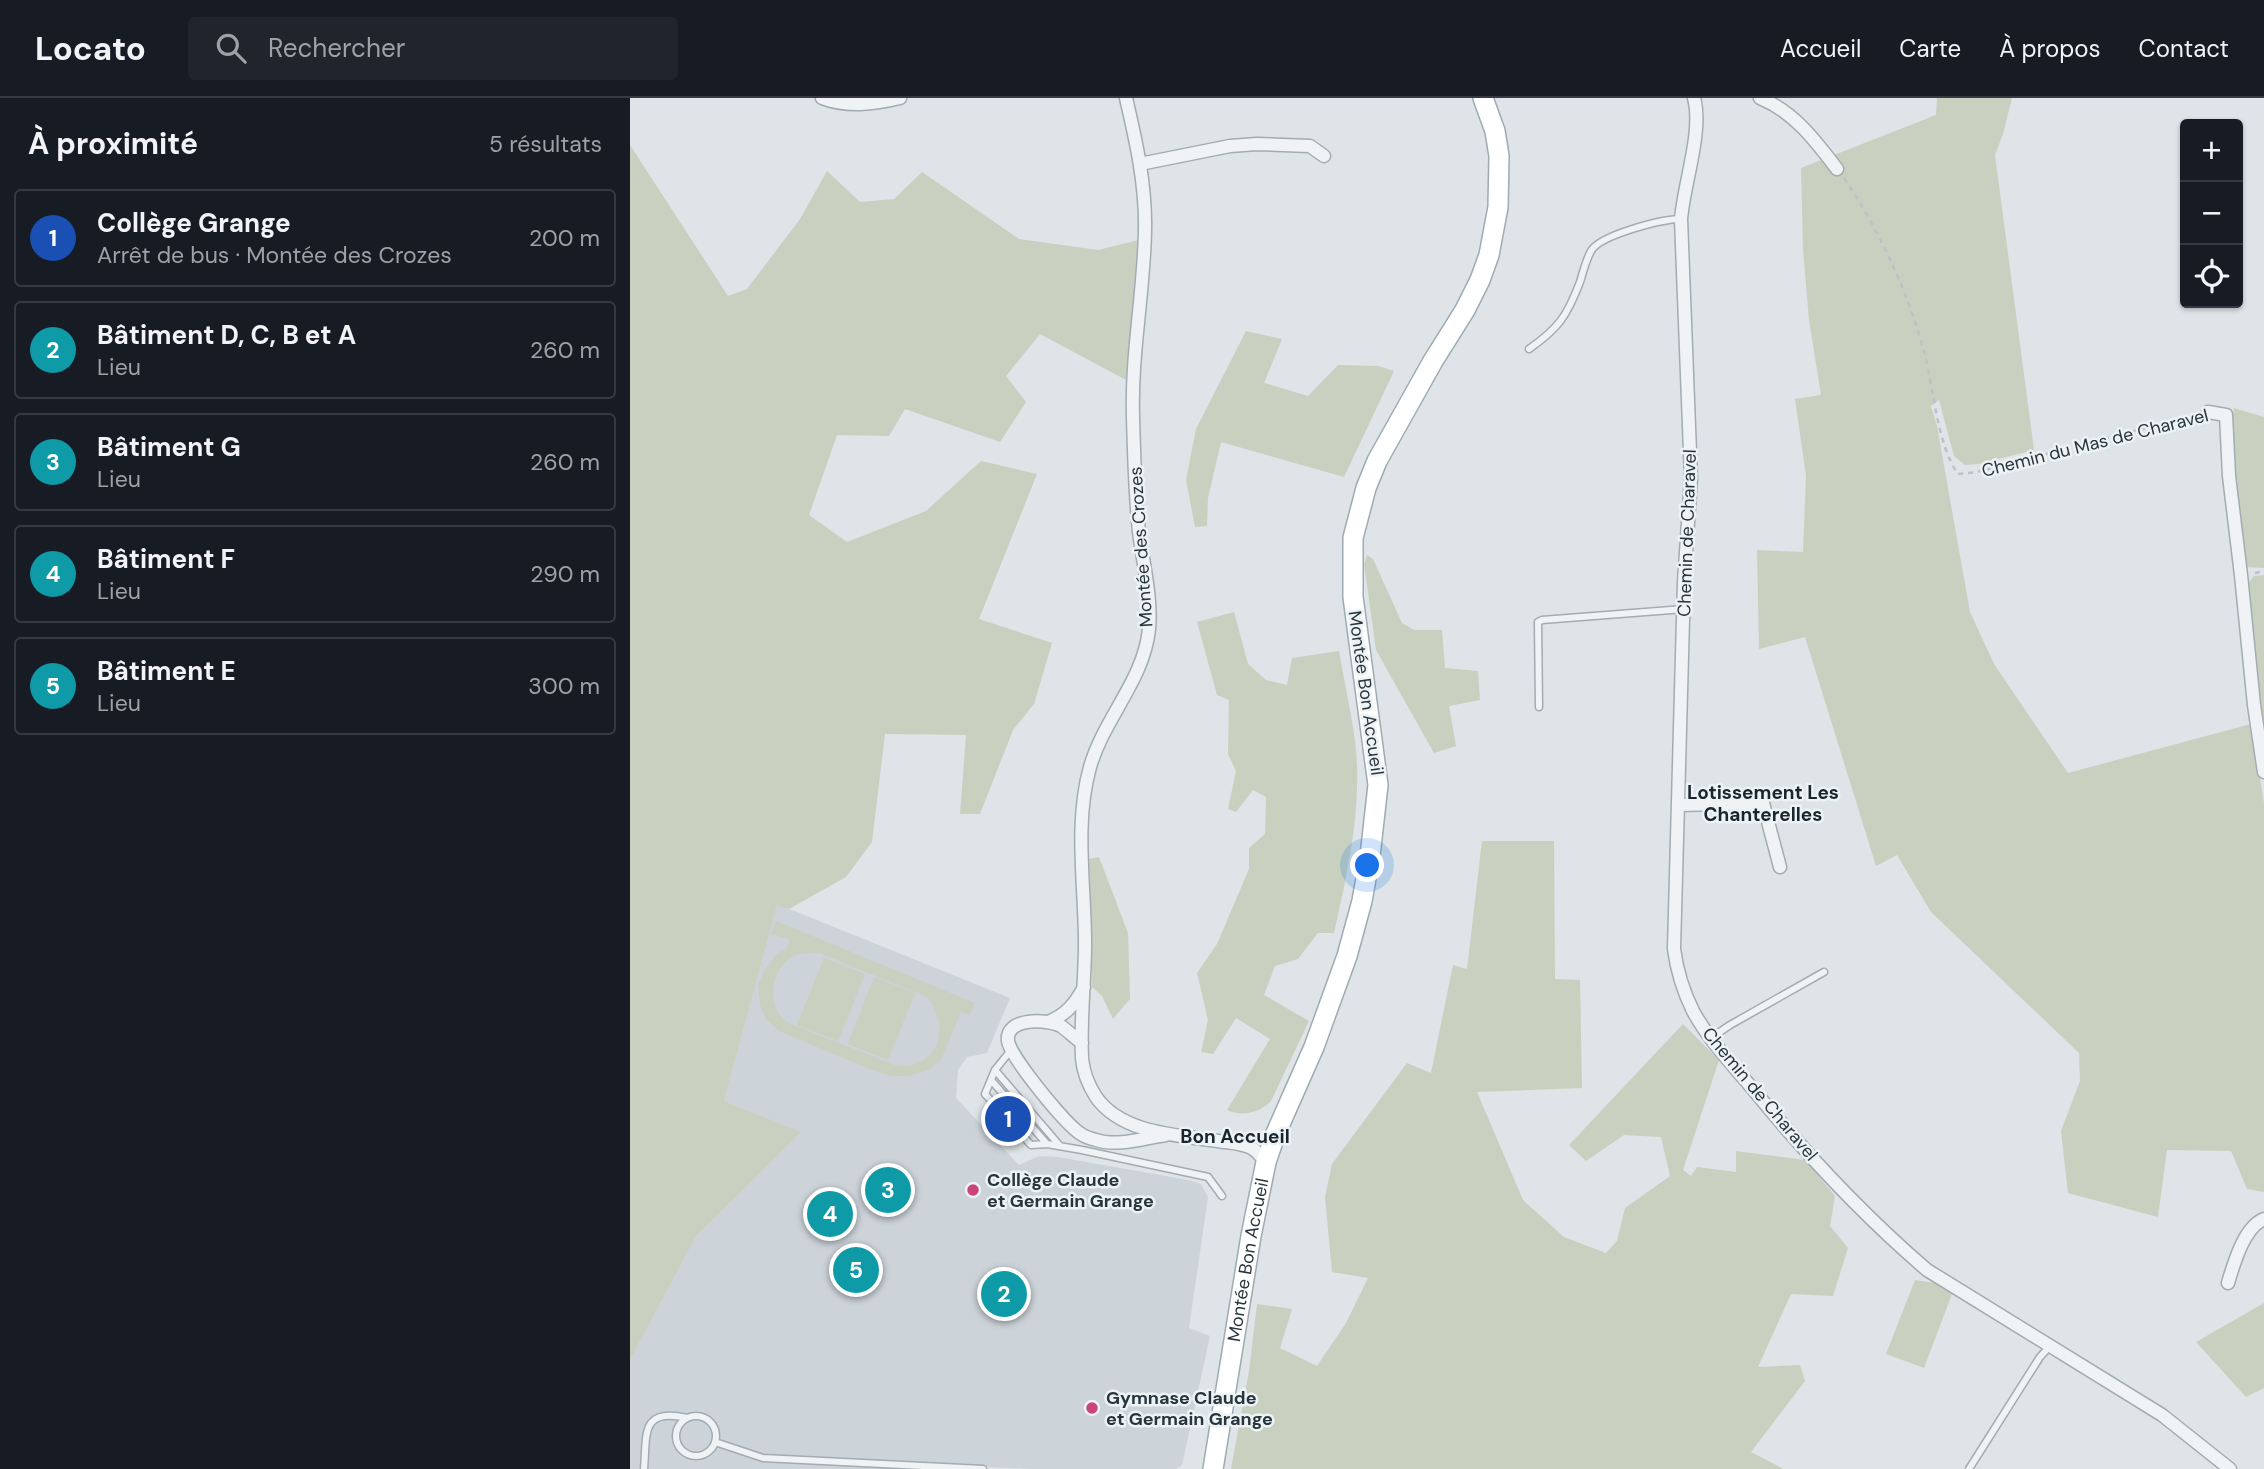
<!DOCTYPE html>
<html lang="fr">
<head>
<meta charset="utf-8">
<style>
  body { margin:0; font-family:"DM Sans",sans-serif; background:#20242c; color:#f1f3f6 }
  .controls { position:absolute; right:21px; top:21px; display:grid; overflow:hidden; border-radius:7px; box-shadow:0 2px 5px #0004 }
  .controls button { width:63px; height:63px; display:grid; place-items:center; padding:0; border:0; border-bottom:2px solid #363941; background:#171b24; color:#f1f3f6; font:35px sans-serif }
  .you { position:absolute; left:738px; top:768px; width:24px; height:24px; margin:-18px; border:5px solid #fff; border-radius:50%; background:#1a73e8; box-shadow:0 0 0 10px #1a73e833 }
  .badge { display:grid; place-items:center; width:46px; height:46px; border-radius:50%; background:#0f766e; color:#fff; font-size:23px; font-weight:700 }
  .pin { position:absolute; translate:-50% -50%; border:4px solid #fff; box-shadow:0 2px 7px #0006 }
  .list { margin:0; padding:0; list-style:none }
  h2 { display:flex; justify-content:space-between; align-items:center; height:91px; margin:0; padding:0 28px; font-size:30px }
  h2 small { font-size:23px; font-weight:400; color:#9ea1a6 }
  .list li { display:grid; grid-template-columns:46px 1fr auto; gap:21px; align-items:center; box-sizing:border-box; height:98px; margin:0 14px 14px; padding:0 14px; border:2px solid #363941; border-radius:7px }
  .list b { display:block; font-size:26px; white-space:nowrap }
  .list p { margin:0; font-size:23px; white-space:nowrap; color:#9ea1a6 }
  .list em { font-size:23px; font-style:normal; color:#9ea1a6 }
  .icon { flex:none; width:38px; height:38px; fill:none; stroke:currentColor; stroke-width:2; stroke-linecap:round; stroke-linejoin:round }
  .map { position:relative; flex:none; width:1634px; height:1371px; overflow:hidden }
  header { display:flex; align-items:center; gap:42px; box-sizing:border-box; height:98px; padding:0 35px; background:#171b24; border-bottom:2px solid #363941 }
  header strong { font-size:33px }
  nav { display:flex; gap:38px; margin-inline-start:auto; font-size:24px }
  .search { width:490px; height:63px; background:#20242c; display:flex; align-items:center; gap:18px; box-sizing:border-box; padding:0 24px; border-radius:7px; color:#9ea1a6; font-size:26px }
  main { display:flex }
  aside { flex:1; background:#171b24 }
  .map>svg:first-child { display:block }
  .built { fill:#ccd3d9 }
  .green { fill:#c8d1bf; fill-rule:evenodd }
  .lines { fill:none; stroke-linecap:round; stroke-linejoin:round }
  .service-casing { stroke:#a3acb1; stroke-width:9 }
  .minor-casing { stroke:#a3acb1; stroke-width:15 }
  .primary-casing { stroke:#9dabb2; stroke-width:22 }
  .path { stroke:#bcc2c5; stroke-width:2.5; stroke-dasharray:5 5; stroke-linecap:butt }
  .service { stroke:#f0f3f5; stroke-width:6 }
  .minor { stroke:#f0f3f5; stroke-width:12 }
  .primary { stroke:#fff; stroke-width:19 }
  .poi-dot { fill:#ca457b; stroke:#edf2f5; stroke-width:2.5 }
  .labels { text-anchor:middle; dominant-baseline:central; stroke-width:5; stroke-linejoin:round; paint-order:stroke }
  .street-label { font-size:18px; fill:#27353d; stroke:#edf2f5 }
  .poi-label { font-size:18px; font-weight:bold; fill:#27353d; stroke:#edf2f5; text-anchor:start }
  .neighbourhood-label { font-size:19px; font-weight:bold; fill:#1a262e; stroke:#edf2f5 }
</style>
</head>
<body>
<header>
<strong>Locato</strong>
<div class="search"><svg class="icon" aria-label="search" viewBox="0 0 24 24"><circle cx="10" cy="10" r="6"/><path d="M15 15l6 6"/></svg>Rechercher</div>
<nav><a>Accueil</a><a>Carte</a><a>À propos</a><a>Contact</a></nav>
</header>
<main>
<aside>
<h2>À proximité<small>5 résultats</small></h2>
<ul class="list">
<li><span class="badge" style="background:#1a4fb4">1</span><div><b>Collège Grange</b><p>Arrêt de bus · Montée des Crozes</p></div><em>200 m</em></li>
<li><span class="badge" style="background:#0f9aa8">2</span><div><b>Bâtiment D, C, B et A</b><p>Lieu</p></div><em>260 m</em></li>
<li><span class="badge" style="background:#0f9aa8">3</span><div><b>Bâtiment G</b><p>Lieu</p></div><em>260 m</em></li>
<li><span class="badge" style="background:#0f9aa8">4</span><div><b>Bâtiment F</b><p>Lieu</p></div><em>290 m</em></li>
<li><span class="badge" style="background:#0f9aa8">5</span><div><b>Bâtiment E</b><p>Lieu</p></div><em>300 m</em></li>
</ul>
</aside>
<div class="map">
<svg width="1634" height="1371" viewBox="0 0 1634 1371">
  <rect width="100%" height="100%" fill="#dee4e7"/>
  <!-- built -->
  <path class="built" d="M 147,806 L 380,900 L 357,955 L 337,959 L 328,972 L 326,1000 L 389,1067 L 409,1058 L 428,1059 L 558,1082 L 571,1086 L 578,1099 L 559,1230 L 580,1238 L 552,1367 L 546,1371 L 402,1371 L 332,1368 L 331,1371 L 0,1371 L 0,1262 L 67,1137 L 170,1034 L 94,1003 Z"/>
  <!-- green -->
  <path class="green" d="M 1307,0 L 1382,0 L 1373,36 L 1365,57 L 1404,352 L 1348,366 L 1335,367 L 1324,358 L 1309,302 L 1301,308 L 1307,328 L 1340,514 L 1364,566 L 1438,675 L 1621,626 L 1634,705 L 1634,1094 L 1617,1091 L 1601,1053 L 1537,1052 L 1528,1119 L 1438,1095 L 1431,1033 L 1450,983 L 1449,955 L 1301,814 L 1267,757 L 1246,768 L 1175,539 L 1129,551 L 1127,452 L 1173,454 L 1176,378 L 1165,301 L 1191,297 L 1179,222 L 1173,152 L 1171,70 L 1306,17 Z
    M 0,47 L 98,198 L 117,191 L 170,121 L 197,73 L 230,104 L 264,101 L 292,74 L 389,141 L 468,152 L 509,142 L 496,282 L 410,236 L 376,278 L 396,304 L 370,344 L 275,311 L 259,338 L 207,337 L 179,417 L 217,444 L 296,413 L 351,363 L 407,376 L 349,521 L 422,545 L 404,606 L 383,632 L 350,716 L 330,716 L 336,637 L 255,636 L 242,744 L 216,779 L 159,811 L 147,807 L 94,1003 L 171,1034 L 67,1137 L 0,1262 Z
    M 616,233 L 652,241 L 634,285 L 678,298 L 708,267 L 748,268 L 764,273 L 714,379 L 591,344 L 578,400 L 577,428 L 565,429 L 556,382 L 566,331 Z
    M 1604,310 L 1634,319 L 1634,470 L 1617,469 L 1613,462 C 1608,418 1595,352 1604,310 Z
    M 737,457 L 743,461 L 772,525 L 784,532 L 812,532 L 815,570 L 848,573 L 850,602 L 819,608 L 826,648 L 804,655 L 746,552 L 734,466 Z
    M 1634,477 L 1634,652 L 1616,488 L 1624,478 Z
    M 604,514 L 618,566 L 636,582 L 657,587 L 662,560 L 709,553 C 714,583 721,613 725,643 C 733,707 718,773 704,835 L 688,835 L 668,861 L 645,868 L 634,897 L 679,923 L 641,1003 C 630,1015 612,1019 597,1012 L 640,941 L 606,920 L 583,956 L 571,954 L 578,922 L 567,875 L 587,846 L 619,771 L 619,750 L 635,736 L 636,699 L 623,692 L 606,714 L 598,711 L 606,673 L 598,656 L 599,602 L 587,597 L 567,524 Z
    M 852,743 L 924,743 L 925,881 L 950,882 L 952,990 L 847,994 L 893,1102 L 934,1139 L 976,1155 L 987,1143 L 995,1110 L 1040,1078 L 1031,1039 L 994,1037 L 956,1063 L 939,1047 L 1053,926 L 1089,962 L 1053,1072 L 1061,1078 L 1067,1069 L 1106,1074 L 1106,1053 L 1175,1062 L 1205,1098 L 1200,1128 L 1218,1150 L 1203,1198 L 1161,1196 L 1128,1269 L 1170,1267 L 1175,1283 L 1121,1354 L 1154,1371 L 601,1371 L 619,1273 L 627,1206 L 662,1211 L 650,1250 L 687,1268 L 716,1225 L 738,1180 L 702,1174 L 695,1099 L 702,1066 L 777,965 L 801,975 L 823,867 L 837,871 Z
    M 469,759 L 498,835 L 500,901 L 483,921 L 472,898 L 462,889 L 459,761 Z
    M 146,823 L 345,905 L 340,917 L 331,914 L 311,962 L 300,971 L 279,978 L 261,978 L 244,973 L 149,933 L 136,921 L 130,907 L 128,887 L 135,871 L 147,856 L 157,850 L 160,842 L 141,836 ZM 190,855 L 297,899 C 321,929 310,970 267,968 L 156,924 C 153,920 148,915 146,910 C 137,892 147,864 167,857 C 173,854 183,856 190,855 Z
    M 194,860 L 235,876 L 208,943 L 167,927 Z
    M 244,879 L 285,895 L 258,962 L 218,946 Z
    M 1285,1182 L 1305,1185 L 1322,1196 L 1294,1270 L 1256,1256 Z
    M 1634,1205 L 1634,1290 L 1616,1299 L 1566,1244 Z"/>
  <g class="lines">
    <!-- service casing -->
    <g class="service-casing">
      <path id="service" d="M 899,251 C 929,230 937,218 950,184 C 953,174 956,162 961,153 C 970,137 1032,121 1051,121
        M 909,609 L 908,524 L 912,522 L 1054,511
        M 1081,940 L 1100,927 L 1194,874
        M 381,952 L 365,972 L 355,996 L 401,1047 L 417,1046 L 452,1052 L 578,1079 L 592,1098
        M 365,972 L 430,1048
        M 361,982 L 417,1046
        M46 1338a20 20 0 1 1 40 0a20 20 0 1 1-40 0Z
        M 85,1344 L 133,1360 L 353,1371
        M 14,1371 C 17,1337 10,1309 57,1320
        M 1339,1371 L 1410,1259 L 1421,1247"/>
    </g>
    <!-- minor casing -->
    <g class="minor-casing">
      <path id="minor" d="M 192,0 C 217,10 245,6 270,0
        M 496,0 C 506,43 516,87 515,132 C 514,195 501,256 503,319 C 504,358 505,396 509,434 C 513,466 522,499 519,531 C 514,582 474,620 460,669 C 444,726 455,787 455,845 C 455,883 450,922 452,960 C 453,973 459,988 466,999 C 492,1036 548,1037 588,1043 C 599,1045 614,1045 623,1051 C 628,1054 632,1060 636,1064
        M 1064,0 C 1073,33 1054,85 1051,121 L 1061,380 L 1054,484 L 1044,851 C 1047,873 1053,893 1063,913 C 1078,941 1101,965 1122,990 C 1175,1055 1233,1117 1297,1172 L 1532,1317 L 1600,1371
        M 1130,0 C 1164,14 1185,42 1207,71
        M 510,66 L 600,48 L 627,46 L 680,48 L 694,58
        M 1578,314 L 1596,317 L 1599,378 L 1611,477 L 1624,607 L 1634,674
        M 1049,707 L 1133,705 L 1150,769
        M 418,924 C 436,917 445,906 454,889
        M 452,945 C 445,940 438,933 431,928 C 417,921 375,919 378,943 C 381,960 436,1027 451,1036 C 455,1039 462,1041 466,1042 C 487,1049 515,1040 536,1037
        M 1598,1185 C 1604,1165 1614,1129 1634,1121"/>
    </g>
    <!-- primary casing -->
    <g class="primary-casing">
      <g id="primary">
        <path id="s1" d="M 583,1371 L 621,1138 L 636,1064 L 646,1035 L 684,949 L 717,858 L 732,803 L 740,758 L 748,687 L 723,499 L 723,440 L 736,390 L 747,363 L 803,263 L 835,212 L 850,182 L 859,157 L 868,109 L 869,58 L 865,33 L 853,0"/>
      </g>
    </g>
    <!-- path -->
    <path class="path" d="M 1214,80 C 1250,134 1278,193 1295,257 C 1304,293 1307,346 1328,376 L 1347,374 L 1565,317
      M 1625,475 L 1634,473"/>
    <!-- service -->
    <use href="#service" class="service"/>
    <!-- minor -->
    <use href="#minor" class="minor"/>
    <!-- primary -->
    <use href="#primary" class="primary"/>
  </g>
  <!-- markers -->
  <g class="poi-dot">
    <circle cx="343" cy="1092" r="7"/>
    <circle cx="462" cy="1310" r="7"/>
  </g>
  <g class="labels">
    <!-- street labels -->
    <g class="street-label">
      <text transform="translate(1465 345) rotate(-14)">Chemin du Mas de Charavel</text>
      <text transform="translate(1057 435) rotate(-88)">Chemin de Charavel</text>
      <text transform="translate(511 449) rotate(-94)">Montée des Crozes</text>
      <text transform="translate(736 595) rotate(82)">Montée Bon Accueil</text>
      <text transform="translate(1130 996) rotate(50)">Chemin de Charavel</text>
      <text stroke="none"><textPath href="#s1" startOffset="212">Montée Bon Accueil</textPath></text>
    </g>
    <!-- poi labels -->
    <g class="poi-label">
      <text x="357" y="1082">Collège Claude<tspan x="357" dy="21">et Germain Grange</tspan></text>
      <text x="476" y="1300">Gymnase Claude<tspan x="476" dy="21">et Germain Grange</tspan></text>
    </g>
    <!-- neighbourhood labels -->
    <g class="neighbourhood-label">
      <text x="1133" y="694">Lotissement Les<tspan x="1133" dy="22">Chanterelles</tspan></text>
      <text x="605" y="1038">Bon Accueil</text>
    </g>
  </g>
</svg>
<div class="controls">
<button>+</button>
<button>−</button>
<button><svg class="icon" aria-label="locate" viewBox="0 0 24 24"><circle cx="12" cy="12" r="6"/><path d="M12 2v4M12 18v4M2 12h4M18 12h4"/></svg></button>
</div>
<div class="you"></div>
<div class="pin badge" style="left:378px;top:1021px;background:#1a4fb4">1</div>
<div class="pin badge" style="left:374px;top:1196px;background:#0f9aa8">2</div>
<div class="pin badge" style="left:258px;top:1092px;background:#0f9aa8">3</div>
<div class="pin badge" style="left:200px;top:1116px;background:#0f9aa8">4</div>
<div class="pin badge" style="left:226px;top:1172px;background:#0f9aa8">5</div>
</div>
</main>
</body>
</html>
